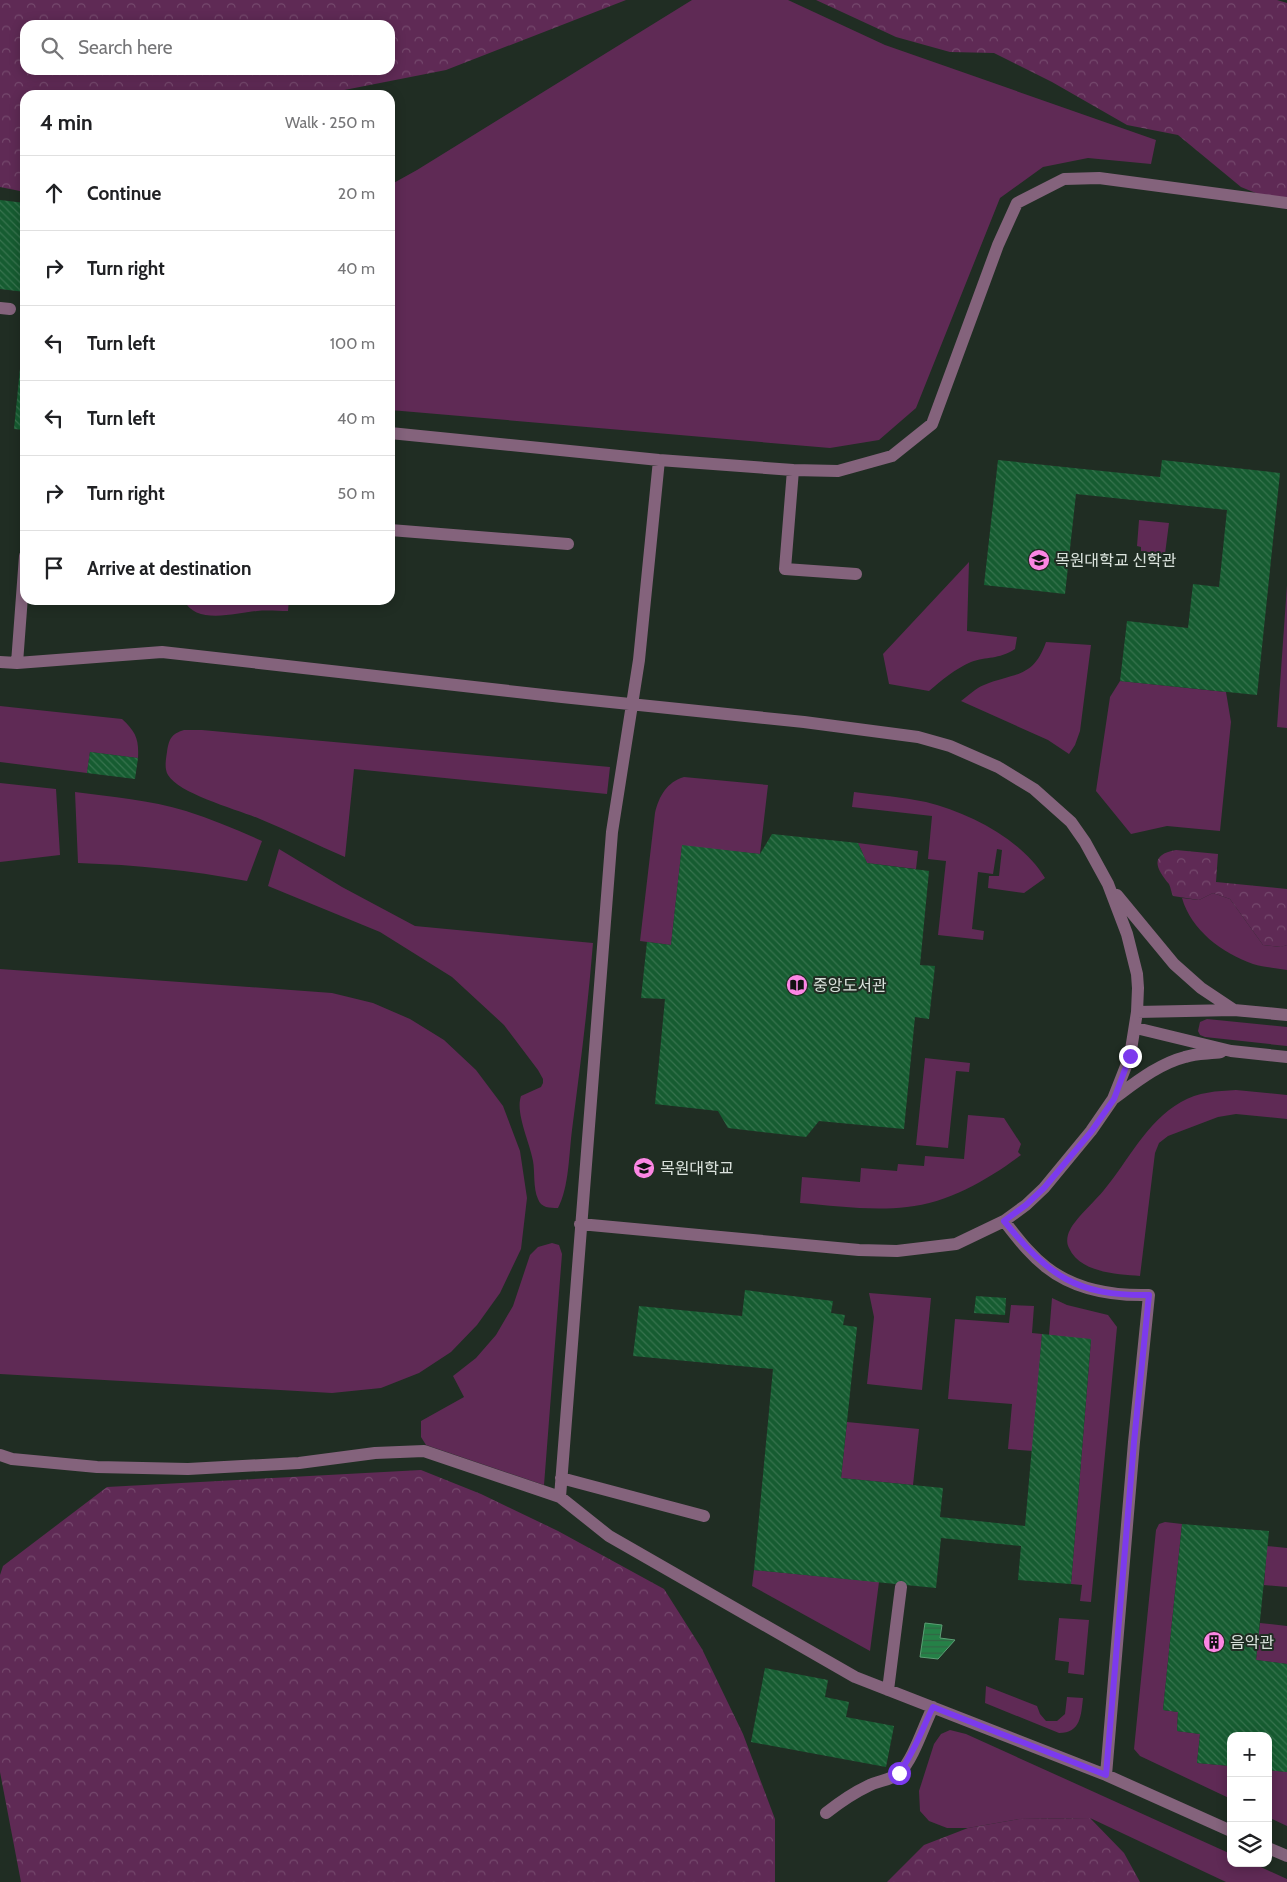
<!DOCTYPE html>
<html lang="en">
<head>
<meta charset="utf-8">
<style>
  body { margin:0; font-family:Cabin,"Noto Sans KR",sans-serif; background:#f2f2f2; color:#202124 }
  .controls { position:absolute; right:15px; bottom:15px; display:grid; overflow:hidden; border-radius:10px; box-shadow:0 2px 12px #0003 }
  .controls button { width:45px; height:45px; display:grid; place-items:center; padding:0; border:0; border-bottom:1px solid #e0e0e0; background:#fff; color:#202124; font:25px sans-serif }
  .stop { position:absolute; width:15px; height:15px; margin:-11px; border:4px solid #7c3aed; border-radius:50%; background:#fff }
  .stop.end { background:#7c3aed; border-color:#fff; box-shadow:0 1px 5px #0008 }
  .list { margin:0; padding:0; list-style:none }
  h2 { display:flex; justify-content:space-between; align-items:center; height:65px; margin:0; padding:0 20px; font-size:21px }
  h2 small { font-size:16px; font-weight:400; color:#757577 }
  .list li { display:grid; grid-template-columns:32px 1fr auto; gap:15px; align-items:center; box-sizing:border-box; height:75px; padding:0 20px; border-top:1px solid #e0e0e0 }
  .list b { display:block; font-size:19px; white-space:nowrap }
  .list em { font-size:16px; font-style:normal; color:#757577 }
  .icon { flex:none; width:28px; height:28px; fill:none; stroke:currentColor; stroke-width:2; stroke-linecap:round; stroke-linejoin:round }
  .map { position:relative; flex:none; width:1287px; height:1882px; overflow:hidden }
  .search { position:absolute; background:#fff; box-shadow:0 2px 12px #0003; left:20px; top:20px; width:375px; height:55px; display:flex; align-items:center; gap:12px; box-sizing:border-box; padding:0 18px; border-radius:15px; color:#757577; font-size:19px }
  .panel { position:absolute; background:#fff; box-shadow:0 2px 12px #0003; left:20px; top:90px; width:375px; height:515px; border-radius:15px }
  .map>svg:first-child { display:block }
  .green { fill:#5f2a55 }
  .forest { fill:url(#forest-crowns); fill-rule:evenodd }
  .water { fill:url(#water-rules); stroke:#5b9e74 }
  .building { fill:url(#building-back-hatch) }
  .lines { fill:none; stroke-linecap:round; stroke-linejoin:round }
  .minor { stroke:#84637c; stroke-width:12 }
  .route { stroke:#7c3aed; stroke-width:6 }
  .labels { text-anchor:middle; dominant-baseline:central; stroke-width:4; stroke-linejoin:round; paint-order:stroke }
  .poi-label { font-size:16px; fill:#dae2dc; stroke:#202d23; text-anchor:start }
</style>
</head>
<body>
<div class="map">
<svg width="1287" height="1882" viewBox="0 0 1287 1882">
  <defs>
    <pattern id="forest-crowns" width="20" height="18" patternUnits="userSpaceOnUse" patternTransform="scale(1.25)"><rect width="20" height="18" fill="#5f2a55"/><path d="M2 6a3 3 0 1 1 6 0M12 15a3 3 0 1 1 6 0" fill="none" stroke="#75496d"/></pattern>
    <pattern id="water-rules" width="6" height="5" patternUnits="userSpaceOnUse" patternTransform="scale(1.25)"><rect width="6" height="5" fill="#258147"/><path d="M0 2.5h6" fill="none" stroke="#326645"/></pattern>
    <pattern id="building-back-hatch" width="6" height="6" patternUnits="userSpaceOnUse" patternTransform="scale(1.25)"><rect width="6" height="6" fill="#165c31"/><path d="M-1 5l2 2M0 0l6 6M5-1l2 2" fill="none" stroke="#37734e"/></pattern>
  </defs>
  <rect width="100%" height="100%" fill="#202d23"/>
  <!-- green -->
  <path class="green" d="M 692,0 L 788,0 L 885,45 L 1156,140 L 1151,164 L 1088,158 L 1043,167 L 1000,198 L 916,408 L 879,440 L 830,448 L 390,410 L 390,185 L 417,170 Z
    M 1139,520 L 1169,523 L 1165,554 L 1141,551 L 1141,547 L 1137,546 Z
    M 969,562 L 967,631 L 1017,637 L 1015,649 C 998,660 987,656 971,662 C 955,669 942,680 929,691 L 889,684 L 883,654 Z
    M 1287,585 L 1287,728 L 1277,727 Z
    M 184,600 L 289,600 L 288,611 C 278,611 267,610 257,611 C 235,613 195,625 184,600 Z
    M 1046,642 L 1091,645 L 1080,731 L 1075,745 L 1069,754 L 1048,740 L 961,701 C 968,696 976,688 984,685 C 1015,672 1033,679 1046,642 Z
    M 1120,681 L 1226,692 L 1231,722 L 1220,831 L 1167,826 L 1131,834 L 1096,791 L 1110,697 Z
    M 0,706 L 122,719 C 136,732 139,739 138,758 L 90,752 L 87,773 L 0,762 Z
    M 184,730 L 202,730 L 610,767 L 607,794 L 354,769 L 345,857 C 317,845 289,831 260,819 C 239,810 179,794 168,775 C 164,768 166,759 167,752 C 169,739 171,734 184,730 Z
    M 684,777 L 768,785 L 760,854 L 682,846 L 671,945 L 640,941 L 655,813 C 659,796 667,782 684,777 Z
    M 0,783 L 56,789 L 60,855 L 0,862 Z
    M 75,792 C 112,797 150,800 186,811 C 212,819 237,830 262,841 L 247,881 C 189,870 137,865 78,863 Z
    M 854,792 C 878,795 902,797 926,802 C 970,813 1021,839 1045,878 L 1024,893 L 988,888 L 989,876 L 999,876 L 1002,850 L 997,849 L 993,874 L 978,872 L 972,929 L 984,931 L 983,940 L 938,935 L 946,861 L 928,859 L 932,816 L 852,807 Z
    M 858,843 L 918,851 L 916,869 L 867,863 Z
    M 279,849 L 342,887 L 415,926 L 593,943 C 588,1006 580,1068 572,1130 C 569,1153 569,1188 558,1208 C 550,1208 541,1208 538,1199 C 533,1188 535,1172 533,1161 C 530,1143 515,1113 521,1096 L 541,1087 L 543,1083 L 543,1079 L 538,1070 L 504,1025 L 452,977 L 380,932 L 268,886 Z
    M 1213,893 L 1230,899 L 1263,945 L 1280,947 L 1287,945 L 1287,970 C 1276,968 1263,967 1253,964 C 1222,953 1191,930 1182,898 L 1199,900 Z
    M 0,969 L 332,993 L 373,1003 L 410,1019 L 444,1040 L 476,1070 L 503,1106 L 520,1151 L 527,1198 L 521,1249 L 500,1293 L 477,1325 L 451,1352 L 419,1373 L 381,1388 L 332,1393 L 0,1374 Z
    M 1207,1019 L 1287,1027 L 1287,1046 L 1205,1037 L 1200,1035 L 1198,1031 L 1200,1022 Z
    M 925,1058 L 970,1063 L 969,1072 L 956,1071 L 948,1148 L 916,1145 Z
    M 1236,1090 L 1287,1095 L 1287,1119 L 1236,1114 L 1218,1117 L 1168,1136 L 1159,1143 L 1155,1153 L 1140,1276 C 1117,1274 1080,1273 1069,1248 C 1066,1243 1067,1235 1070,1230 C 1074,1220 1096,1200 1104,1190 C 1129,1160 1146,1122 1181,1102 C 1198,1092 1217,1091 1236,1090 Z
    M 968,1115 L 1004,1118 L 1021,1144 L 1018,1152 L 1021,1155 C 989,1179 948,1203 907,1207 C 872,1211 836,1206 800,1203 L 802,1177 L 860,1182 L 861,1168 L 897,1171 L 898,1164 L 924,1166 L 925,1156 L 964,1159 Z
    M 552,1243 L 559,1245 L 562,1254 L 544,1485 L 426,1445 L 421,1437 L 421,1421 L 464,1397 L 453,1376 L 476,1358 L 496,1335 L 513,1306 L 530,1255 L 538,1247 Z
    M 869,1293 L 931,1298 L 922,1390 L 867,1384 L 874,1317 Z
    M 1052,1298 L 1067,1305 L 1108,1315 L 1117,1327 L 1091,1602 L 1080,1601 L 1082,1585 L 1071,1584 L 1091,1340 L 1049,1335 Z
    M 1011,1305 L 1034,1306 L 1032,1333 L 1042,1334 L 1033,1451 L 1008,1449 L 1012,1404 L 948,1399 L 955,1319 L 1009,1323 Z
    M 847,1422 L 919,1429 L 913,1485 L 841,1478 Z
    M 1165,1522 L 1182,1524 L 1163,1710 L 1178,1712 L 1177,1731 L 1200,1734 L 1197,1763 L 1231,1766 L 1231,1799 L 1140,1756 L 1134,1749 L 1156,1530 L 1159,1524 Z
    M 1267,1546 L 1287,1548 L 1287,1587 L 1264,1585 Z
    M 754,1570 L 879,1582 L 870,1651 L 752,1586 Z
    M 1059,1618 L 1089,1620 L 1084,1675 L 1068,1673 L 1069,1662 L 1055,1660 Z
    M 1260,1623 L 1287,1626 L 1287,1664 L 1256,1660 Z
    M 986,1686 L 1037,1706 L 1040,1714 L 1046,1721 L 1057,1721 L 1065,1714 L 1067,1697 L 1083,1698 C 1081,1715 1081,1733 1059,1733 L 985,1703 Z
    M 950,1730 L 966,1734 L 1231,1854 L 1231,1863 L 1252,1863 L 1287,1879 L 1287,1882 L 1226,1882 L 1090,1818 L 1019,1819 L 968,1828 L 947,1828 L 929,1821 L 920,1811 L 919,1791 L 934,1744 L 941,1734 Z
    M 1268,1770 L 1287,1772 L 1287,1826 L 1268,1817 Z"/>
  <!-- forest -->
  <path class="forest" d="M 0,0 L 626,0 L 446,70 L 319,95 L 25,95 L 25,192 L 0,187 ZM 25,25 L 390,25 L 390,70 L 25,70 Z
    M 816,0 L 1277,0 L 1287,3 L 1287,203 L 1268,198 L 1241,187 L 1178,135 L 1127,125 L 1052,82 L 994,53 L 950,52 L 896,37 Z
    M 1176,850 L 1218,854 L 1216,882 L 1287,889 L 1287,945 L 1281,947 L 1263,945 L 1230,899 L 1213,893 L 1199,900 L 1173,896 C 1171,892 1171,888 1169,884 C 1156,868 1149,855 1176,850 Z
    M 421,1470 L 481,1494 L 558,1531 L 664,1589 L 702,1649 L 743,1734 L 775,1819 L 775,1882 L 21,1882 L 0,1772 L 0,1575 L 3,1566 L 107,1487 Z
    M 1090,1818 L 1124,1853 L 1140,1882 L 887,1882 L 924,1845 L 968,1828 L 1019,1819 Z"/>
  <!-- water -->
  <path class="water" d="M 925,1623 L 942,1625 L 940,1638 L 955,1640 L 938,1659 L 920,1657 Z"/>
  <!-- building -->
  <path class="building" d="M 0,200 L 25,203 L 25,292 L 0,289 Z
    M 24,328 L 25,328 L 25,430 L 14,429 Z
    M 998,460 L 1160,477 L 1162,460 L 1280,473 L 1257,695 L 1120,681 L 1127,621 L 1188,628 L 1193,584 L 1219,587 L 1227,510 L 1076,494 L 1065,594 L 984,585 Z
    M 90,752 L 138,758 L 135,779 L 87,773 Z
    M 772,834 L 858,843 L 867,863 L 929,871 L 920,965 L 935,966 L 929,1019 L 915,1017 L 904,1129 L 819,1121 L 806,1137 L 728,1128 L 718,1111 L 655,1104 L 665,999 L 641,998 L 647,942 L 671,945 L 682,845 L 760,854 Z
    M 745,1290 L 833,1301 L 831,1313 L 845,1315 L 843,1325 L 857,1327 L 841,1478 L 943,1488 L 940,1517 L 1025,1526 L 1042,1334 L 1091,1339 L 1071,1584 L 1018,1580 L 1021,1546 L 941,1538 L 936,1588 L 754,1570 L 773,1369 L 633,1356 L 639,1306 L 742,1316 Z
    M 976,1296 L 1006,1298 L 1005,1315 L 974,1313 Z
    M 1182,1524 L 1269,1531 L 1256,1660 L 1287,1664 L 1287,1772 L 1268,1770 L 1268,1736 L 1231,1736 L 1231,1766 L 1197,1763 L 1200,1734 L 1177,1731 L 1178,1712 L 1163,1710 Z
    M 765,1668 L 828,1680 L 825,1697 L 849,1702 L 846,1717 L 894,1726 L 886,1767 L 751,1742 Z"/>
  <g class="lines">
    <!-- minor -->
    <path class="minor" d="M 0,308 L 10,309
      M 390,433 L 659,460 L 793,470 L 838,471 L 892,456 L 932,424 L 998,245 L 1017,203 L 1064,179 L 1099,178 L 1287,203
      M 793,470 L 785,569 L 856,574
      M 390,530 L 568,544
      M 0,662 L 17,663 L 162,652 L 562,697 L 804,722 L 918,737 L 950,746 L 998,767 L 1034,789 L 1071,822 L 1085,842 L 1108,884 L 1127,934 L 1137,974 L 1138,988 L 1137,1012 L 1130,1056 L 1113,1099 L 1091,1131 L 1044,1188 L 1026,1205 L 1004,1221 L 956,1244 L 897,1251 L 859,1250 L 580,1224
      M 17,663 L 25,556
      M 1117,895 L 1174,964 L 1201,988 L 1234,1010
      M 1137,1012 L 1234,1010 L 1287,1015
      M 1136,1028 L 1231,1051 L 1287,1057
      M 1113,1099 C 1135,1083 1158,1064 1185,1057 C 1196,1053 1209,1054 1221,1052
      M 1004,1221 C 1017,1237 1029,1254 1046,1267 C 1075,1290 1113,1296 1149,1295 L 1134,1442 L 1106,1775
      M 0,1455 L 12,1459 L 97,1467 L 188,1469 L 299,1463 L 375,1453 L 424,1451 L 560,1497 L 609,1536 L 855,1677 L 1106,1775 L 1231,1831
      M 561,1478 L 704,1516
      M 560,1497 L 612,832 L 639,660 L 659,460
      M 888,1690 L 901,1587
      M 826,1813 C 840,1802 853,1793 868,1786 C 879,1780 891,1781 900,1772 C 913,1760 924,1725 933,1707
      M 1268,1848 L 1287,1856"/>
  </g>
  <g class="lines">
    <!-- route -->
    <path class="route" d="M 899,1773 C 914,1753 922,1729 933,1707 L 1106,1775 L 1134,1442 L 1149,1295 C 1076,1296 1049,1276 1004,1221 L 1026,1205 L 1044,1188 L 1091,1132 L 1114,1099 L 1130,1056"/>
  </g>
  <!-- icons -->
  <defs>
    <g id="university-disc" transform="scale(1.125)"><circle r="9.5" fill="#fc86e4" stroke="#202d23"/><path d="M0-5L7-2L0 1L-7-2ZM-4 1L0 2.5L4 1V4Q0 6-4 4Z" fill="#111"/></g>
    <g id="library-disc" transform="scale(1.125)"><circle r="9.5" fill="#fc86e4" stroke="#202d23"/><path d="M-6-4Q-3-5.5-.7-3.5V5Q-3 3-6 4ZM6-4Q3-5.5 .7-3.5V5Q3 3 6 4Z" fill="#111"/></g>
    <g id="building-disc" transform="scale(1.125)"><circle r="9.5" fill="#fc86e4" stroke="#202d23"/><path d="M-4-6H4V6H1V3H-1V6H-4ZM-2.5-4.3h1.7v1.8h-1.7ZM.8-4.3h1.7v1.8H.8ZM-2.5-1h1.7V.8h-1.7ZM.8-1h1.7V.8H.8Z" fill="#111"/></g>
  </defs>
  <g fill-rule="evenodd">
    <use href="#university-disc" x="1039" y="560"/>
    <use href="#library-disc" x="797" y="985"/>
    <use href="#university-disc" x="644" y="1168"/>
    <use href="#building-disc" x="1214" y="1642"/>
  </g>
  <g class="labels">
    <!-- poi labels -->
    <g class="poi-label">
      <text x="1055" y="560">목원대학교 신학관</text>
      <text x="813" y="985">중앙도서관</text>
      <text x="660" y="1168">목원대학교</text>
      <text x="1230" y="1642">음악관</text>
    </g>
  </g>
</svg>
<div class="controls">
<button>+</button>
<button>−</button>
<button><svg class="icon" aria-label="layers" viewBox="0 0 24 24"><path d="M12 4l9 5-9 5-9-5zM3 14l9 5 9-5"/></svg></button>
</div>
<div class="stop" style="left:899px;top:1773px"></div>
<div class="stop end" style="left:1130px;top:1056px"></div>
<div class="search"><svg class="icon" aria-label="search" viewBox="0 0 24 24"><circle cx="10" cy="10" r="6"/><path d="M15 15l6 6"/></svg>Search here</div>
<section class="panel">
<h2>4 min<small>Walk · 250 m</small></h2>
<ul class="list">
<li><svg class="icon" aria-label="ahead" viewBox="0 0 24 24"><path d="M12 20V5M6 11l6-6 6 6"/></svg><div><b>Continue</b></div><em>20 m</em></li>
<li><svg class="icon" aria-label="right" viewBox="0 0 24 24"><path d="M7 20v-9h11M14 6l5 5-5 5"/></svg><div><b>Turn right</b></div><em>40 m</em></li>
<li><svg class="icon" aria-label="left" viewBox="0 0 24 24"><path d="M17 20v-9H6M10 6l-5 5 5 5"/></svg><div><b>Turn left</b></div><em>100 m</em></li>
<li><svg class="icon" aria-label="left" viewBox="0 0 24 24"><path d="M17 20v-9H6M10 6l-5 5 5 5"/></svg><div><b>Turn left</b></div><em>40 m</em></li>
<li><svg class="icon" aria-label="right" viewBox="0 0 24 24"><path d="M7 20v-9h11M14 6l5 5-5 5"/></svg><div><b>Turn right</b></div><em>50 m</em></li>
<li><svg class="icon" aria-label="arrive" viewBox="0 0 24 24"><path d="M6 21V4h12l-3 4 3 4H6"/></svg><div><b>Arrive at destination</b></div></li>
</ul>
</section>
</div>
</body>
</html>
